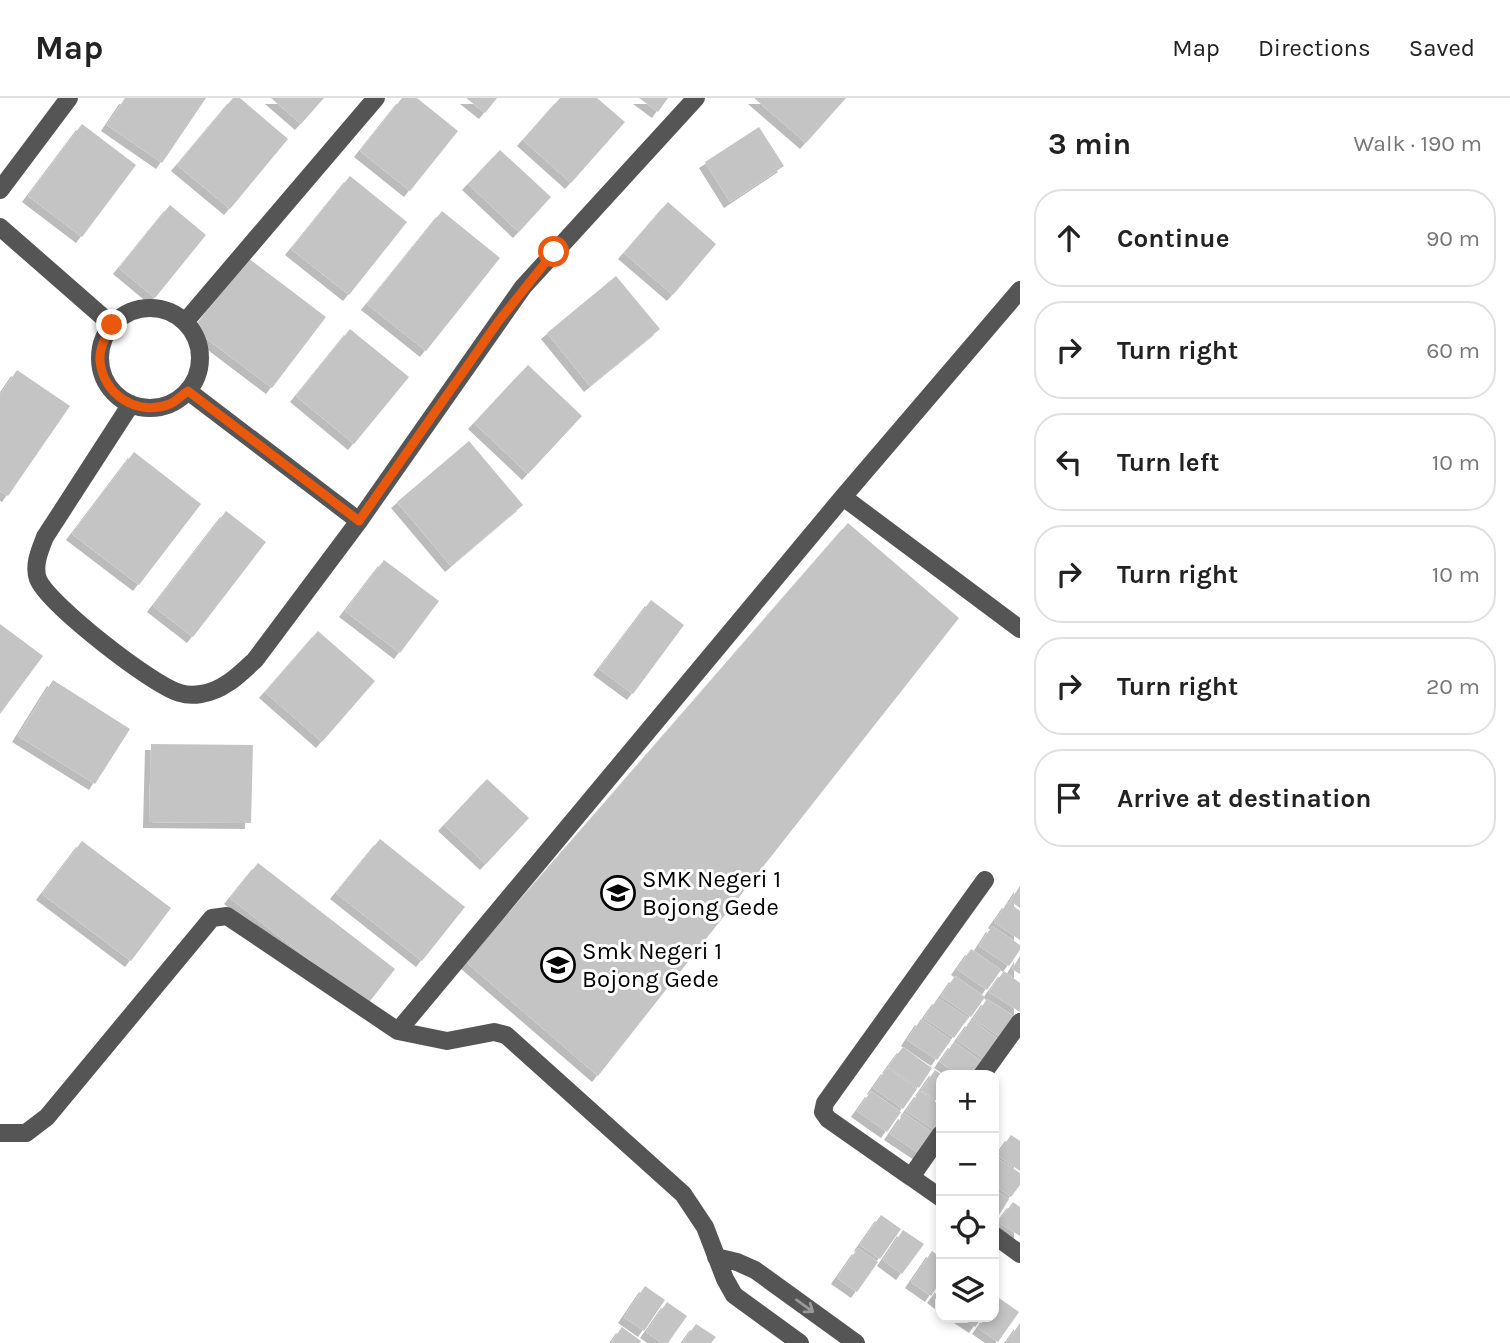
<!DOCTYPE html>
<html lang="en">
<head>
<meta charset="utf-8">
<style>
  body { margin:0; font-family:Karla,sans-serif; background:#f2f2f2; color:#222 }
  .controls { position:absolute; right:21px; bottom:21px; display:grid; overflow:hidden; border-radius:14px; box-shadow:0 4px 10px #0003 }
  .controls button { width:63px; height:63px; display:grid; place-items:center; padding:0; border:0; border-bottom:2px solid #e0e0e0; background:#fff; color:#222; font:35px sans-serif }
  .stop { position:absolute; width:21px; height:21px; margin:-16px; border:5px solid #ea580c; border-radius:50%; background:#fff }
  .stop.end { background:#ea580c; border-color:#fff; box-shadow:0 2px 7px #0008 }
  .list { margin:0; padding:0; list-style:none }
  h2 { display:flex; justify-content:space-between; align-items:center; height:91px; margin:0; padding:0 28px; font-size:30px }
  h2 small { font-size:23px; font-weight:400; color:#767676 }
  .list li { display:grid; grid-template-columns:46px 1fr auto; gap:21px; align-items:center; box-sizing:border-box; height:98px; margin:0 14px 14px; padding:0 14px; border:2px solid #e0e0e0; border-radius:28px }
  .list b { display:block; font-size:26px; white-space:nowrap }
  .list em { font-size:23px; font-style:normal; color:#767676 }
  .icon { flex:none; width:38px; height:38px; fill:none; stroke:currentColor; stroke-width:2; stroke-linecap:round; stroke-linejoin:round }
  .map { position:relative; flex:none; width:1020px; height:1245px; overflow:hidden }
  header { display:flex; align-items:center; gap:42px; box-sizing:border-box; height:98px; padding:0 35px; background:#fff; border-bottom:2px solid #e0e0e0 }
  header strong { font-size:33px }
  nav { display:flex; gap:38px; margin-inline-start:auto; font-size:24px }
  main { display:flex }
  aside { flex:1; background:#fff }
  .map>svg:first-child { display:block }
  .building { fill:#c4c4c4; filter:url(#shadow) }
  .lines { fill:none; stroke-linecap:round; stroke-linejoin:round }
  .minor { stroke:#555; stroke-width:18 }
  .oneway { stroke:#999 }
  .route { stroke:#ea580c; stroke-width:9 }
  .labels { text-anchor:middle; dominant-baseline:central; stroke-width:6; stroke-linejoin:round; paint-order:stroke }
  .poi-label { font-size:24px; fill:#000; stroke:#fff; text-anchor:start }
</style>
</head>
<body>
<header>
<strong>Map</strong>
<nav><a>Map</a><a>Directions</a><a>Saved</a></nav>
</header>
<main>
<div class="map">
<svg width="1020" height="1245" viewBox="0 0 1020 1245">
  <defs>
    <filter id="shadow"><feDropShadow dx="-6" dy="6" stdDeviation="0" flood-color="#0004"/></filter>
  </defs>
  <rect width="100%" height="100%" fill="#fff"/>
  <!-- building -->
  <path class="building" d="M 125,0 L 206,0 L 162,65 L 107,27 Z
    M 233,0 L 240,0 L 288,41 L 230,111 L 177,67 Z
    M 271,0 L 324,0 L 301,26 Z
    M 402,0 L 417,0 L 458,33 L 410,93 L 360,53 Z
    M 466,0 L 497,0 L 485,15 Z
    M 560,0 L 597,0 L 625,24 L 571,85 L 523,42 Z
    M 639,0 L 668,0 L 658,14 Z
    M 754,0 L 846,0 L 806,45 Z
    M 82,26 L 136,67 L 82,139 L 28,98 Z
    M 759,29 L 784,68 L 730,104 L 705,64 Z
    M 500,52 L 551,99 L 519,134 L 468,86 Z
    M 350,78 L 407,124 L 349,197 L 291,151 Z
    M 668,104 L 716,146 L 673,197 L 624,155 Z
    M 170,107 L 206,137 L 155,200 L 119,170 Z
    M 442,113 L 500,160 L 426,253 L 367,206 Z
    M 248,160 L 326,219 L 272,290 L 194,231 Z
    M 616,178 L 660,231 L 590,288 L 547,235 Z
    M 350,231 L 409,279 L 354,346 L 296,298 Z
    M 528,267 L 582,318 L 528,376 L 474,325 Z
    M 17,272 L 70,308 L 8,398 L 0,393 L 0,297 Z
    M 469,343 L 523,407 L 451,468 L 397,404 Z
    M 134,354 L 201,406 L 139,487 L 72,436 Z
    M 226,413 L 266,444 L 193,539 L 153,508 Z
    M 848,425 L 959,520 L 598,978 L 466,864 Z
    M 384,462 L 439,503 L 400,555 L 345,513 Z
    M 651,502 L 684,527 L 633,596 L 599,571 Z
    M 0,526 L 43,558 L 0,616 Z
    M 318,533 L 375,583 L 322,644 L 265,594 Z
    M 53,582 L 130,631 L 95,686 L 18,638 Z
    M 151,646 L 253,647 L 251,725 L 149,724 Z
    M 487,681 L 529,720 L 486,766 L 444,727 Z
    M 380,741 L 465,809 L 422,863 L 336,795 Z
    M 82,743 L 171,810 L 131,863 L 42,796 Z
    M 258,765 L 395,871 L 367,907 L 230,800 Z
    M 1020,788 L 1020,810 L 1010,803 Z
    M 1008,804 L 1020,813 L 1020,842 L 994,824 Z
    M 992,828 L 1020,847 L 1020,852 L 1009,868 L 979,848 Z
    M 971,851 L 1001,872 L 987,892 L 957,871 Z
    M 1020,858 L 1020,876 L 1012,871 Z
    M 1004,873 L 1020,885 L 1020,914 L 989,894 Z
    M 955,878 L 985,899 L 971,919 L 941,898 Z
    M 938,900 L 968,920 L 954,940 L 924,920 Z
    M 987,901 L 1018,921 L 1004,941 L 973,921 Z
    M 921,921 L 951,942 L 937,962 L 907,942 Z
    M 971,922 L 1001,943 L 987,963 L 957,942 Z
    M 954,944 L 984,965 L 975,977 L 959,977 L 940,964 Z
    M 903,949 L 932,970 L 919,990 L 888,969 Z
    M 887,970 L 917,991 L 903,1011 L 873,990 Z
    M 935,972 L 941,976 L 941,1006 L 921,992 Z
    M 871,993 L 901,1014 L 887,1034 L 857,1013 Z
    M 920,993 L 941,1008 L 941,1026 L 936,1033 L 906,1013 Z
    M 904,1015 L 934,1036 L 920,1056 L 890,1036 Z
    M 1011,1037 L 1020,1043 L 1020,1073 L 997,1057 Z
    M 995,1059 L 1020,1075 L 1020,1087 L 1011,1099 L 994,1087 Z
    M 994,1091 L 1009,1101 L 996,1122 L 994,1120 Z
    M 1013,1104 L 1020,1109 L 1020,1138 L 998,1124 Z
    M 881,1117 L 901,1131 L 880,1161 L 860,1147 Z
    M 903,1132 L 924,1146 L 902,1176 L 883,1162 Z
    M 858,1150 L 878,1164 L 857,1194 L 837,1180 Z
    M 932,1153 L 941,1160 L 941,1183 L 931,1198 L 911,1184 Z
    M 645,1188 L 665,1202 L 644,1233 L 624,1219 Z
    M 941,1188 L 941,1205 L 933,1199 Z
    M 999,1200 L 1019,1214 L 998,1244 L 978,1230 L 986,1219 L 994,1219 L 994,1208 Z
    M 667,1204 L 687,1218 L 668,1245 L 662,1245 L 646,1234 Z
    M 960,1219 L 982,1219 L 975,1229 Z
    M 1020,1225 L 1020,1245 L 1006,1245 Z
    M 696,1226 L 716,1239 L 711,1245 L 682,1245 Z
    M 622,1229 L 641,1243 L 640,1245 L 611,1245 Z"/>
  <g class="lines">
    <!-- minor -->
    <path class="minor" d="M 0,92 L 69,0
      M 0,129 L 112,227
      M100 260a50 50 0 1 1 100 0a50 50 0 1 1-100 0Z
      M 185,224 L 376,0
      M 188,293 L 359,423
      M 131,306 L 45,439 C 40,452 33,467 38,481 C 48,506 153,588 180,595 C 186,597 195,597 201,596 C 223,593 239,577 255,562 L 359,423 L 523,189 L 696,0
      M 843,399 L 1020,531
      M 398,933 L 843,399 L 1020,192
      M 982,977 L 1020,924
      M 0,1035 L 26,1035 L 47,1019 L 212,820 L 227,818 L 398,933 L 447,943 L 494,934 L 506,937 L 683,1096 L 705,1129 L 725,1181 L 734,1197 L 800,1245
      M 941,1036 L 911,1079 L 941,1100
      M 911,1079 L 828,1021 L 823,1014 L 825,1005 L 985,782
      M 994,1137 L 1020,1156
      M 716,1159 L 737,1164 L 755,1172 L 856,1245"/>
  </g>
  <!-- one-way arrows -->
  <defs><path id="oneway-shaft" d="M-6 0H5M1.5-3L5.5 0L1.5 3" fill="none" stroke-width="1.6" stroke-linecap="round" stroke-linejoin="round" transform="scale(1.75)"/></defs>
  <use class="oneway" href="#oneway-shaft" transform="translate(805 1208) rotate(36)"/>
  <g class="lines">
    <!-- route -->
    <path class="route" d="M 112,227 C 106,238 99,250 100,263 C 103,297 138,319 170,306 C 176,303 182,297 188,293 L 359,423 L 498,224 L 554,154"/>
  </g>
  <!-- icons -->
  <defs>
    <g id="school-ring" transform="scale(1.75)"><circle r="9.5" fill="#fff" stroke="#000" stroke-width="1.5"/><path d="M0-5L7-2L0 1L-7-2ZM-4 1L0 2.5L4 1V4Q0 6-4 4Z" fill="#000"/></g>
  </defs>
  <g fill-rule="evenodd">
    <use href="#school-ring" x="618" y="795"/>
    <use href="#school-ring" x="558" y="867"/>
  </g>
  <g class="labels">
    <!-- poi labels -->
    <g class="poi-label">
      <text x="642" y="781">SMK Negeri 1<tspan x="642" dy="28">Bojong Gede</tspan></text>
      <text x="582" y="853">Smk Negeri 1<tspan x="582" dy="28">Bojong Gede</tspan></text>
    </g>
  </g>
</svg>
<div class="controls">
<button>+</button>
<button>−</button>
<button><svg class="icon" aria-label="locate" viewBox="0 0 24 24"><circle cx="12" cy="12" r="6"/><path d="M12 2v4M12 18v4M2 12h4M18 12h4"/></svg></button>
<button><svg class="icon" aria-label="layers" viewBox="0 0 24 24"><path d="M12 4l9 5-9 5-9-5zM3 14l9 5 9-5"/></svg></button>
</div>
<div class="stop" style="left:554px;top:154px"></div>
<div class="stop end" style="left:112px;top:227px"></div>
</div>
<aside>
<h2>3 min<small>Walk · 190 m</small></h2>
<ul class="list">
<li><svg class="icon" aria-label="ahead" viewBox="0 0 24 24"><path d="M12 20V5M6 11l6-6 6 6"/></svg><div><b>Continue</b></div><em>90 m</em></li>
<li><svg class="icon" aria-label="right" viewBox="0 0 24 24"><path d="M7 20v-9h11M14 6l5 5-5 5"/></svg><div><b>Turn right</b></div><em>60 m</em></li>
<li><svg class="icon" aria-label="left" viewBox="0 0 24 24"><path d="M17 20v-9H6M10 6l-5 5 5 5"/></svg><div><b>Turn left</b></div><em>10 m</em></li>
<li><svg class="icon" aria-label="right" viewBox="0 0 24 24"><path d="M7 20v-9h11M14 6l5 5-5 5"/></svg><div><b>Turn right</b></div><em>10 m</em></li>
<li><svg class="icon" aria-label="right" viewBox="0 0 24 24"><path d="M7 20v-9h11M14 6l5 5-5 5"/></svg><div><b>Turn right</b></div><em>20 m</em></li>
<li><svg class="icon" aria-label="arrive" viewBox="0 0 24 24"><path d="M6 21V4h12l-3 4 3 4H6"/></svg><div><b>Arrive at destination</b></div></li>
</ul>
</aside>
</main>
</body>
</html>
